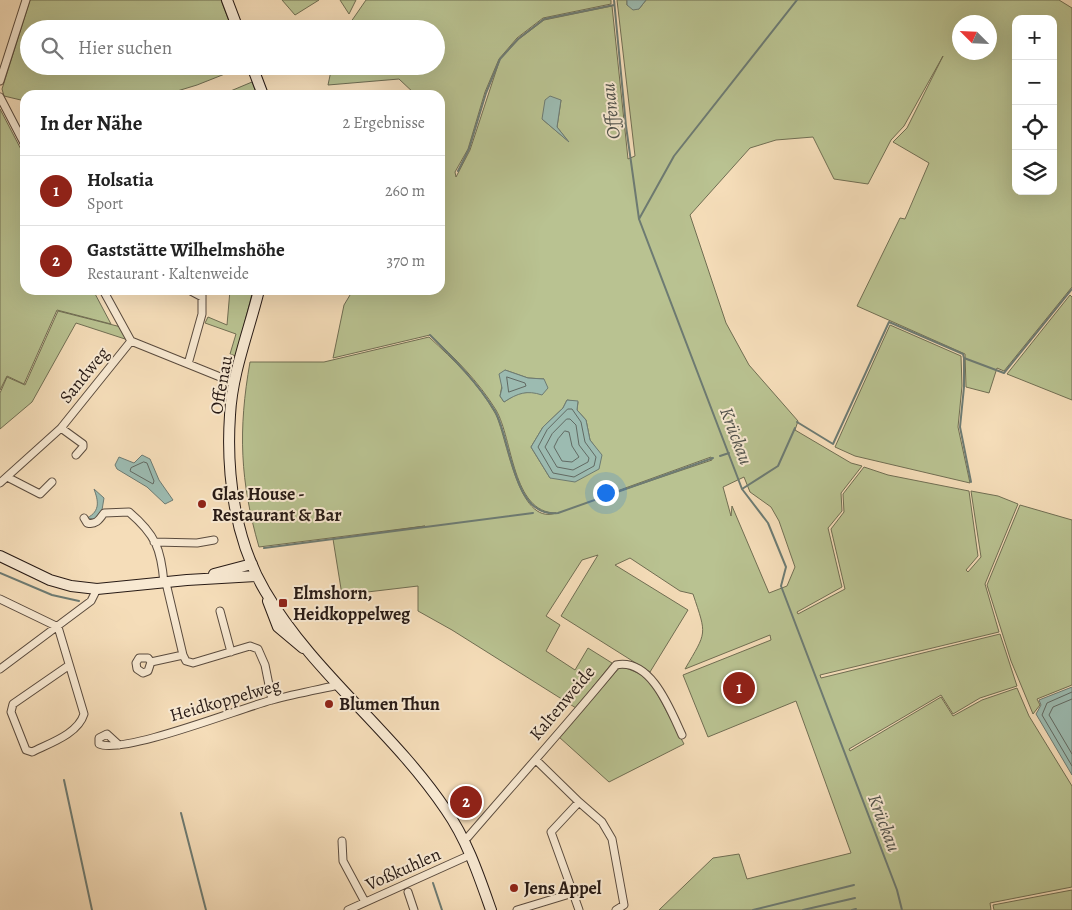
<!DOCTYPE html>
<html lang="de">
<head>
<meta charset="utf-8">
<style>
  body { margin:0; font-family:Alegreya,serif; background:#f6f6f6; color:#222 }
  .controls { position:absolute; right:15px; top:15px; display:grid; overflow:hidden; border-radius:10px; box-shadow:0 5px 20px #0002 }
  .controls button { width:45px; height:45px; display:grid; place-items:center; padding:0; border:0; border-bottom:1px solid #e0e0e0; background:#fff; color:#222; font:25px sans-serif }
  .compass { position:absolute; left:952px; top:15px; width:45px; height:45px; border-radius:50%; background:#fff; box-shadow:0 5px 20px #0002; rotate:294deg }
  .you { position:absolute; left:605px; top:492px; width:18px; height:18px; margin:-12px; border:4px solid #fff; border-radius:50%; background:#1a73e8; box-shadow:0 0 0 8px #1a73e833 }
  .badge { display:grid; place-items:center; width:32px; height:32px; border-radius:50%; background:#8f2418; color:#fff; font-size:16px; font-weight:700 }
  .pin { position:absolute; translate:-50% -50%; border:2px solid #fff; box-shadow:0 1px 5px #0006 }
  .list { margin:0; padding:0; list-style:none }
  h2 { display:flex; justify-content:space-between; align-items:center; height:65px; margin:0; padding:0 20px; font-size:21px }
  h2 small { font-size:16px; font-weight:400; color:#767676 }
  .list li { display:grid; grid-template-columns:32px 1fr auto; gap:15px; align-items:center; box-sizing:border-box; height:70px; padding:0 20px; border-top:1px solid #e0e0e0 }
  .list b { display:block; font-size:19px; white-space:nowrap }
  .list p { margin:0; font-size:16px; white-space:nowrap; color:#767676 }
  .list em { font-size:16px; font-style:normal; color:#767676 }
  .icon { flex:none; width:28px; height:28px; fill:none; stroke:currentColor; stroke-width:2; stroke-linecap:round; stroke-linejoin:round }
  .map { position:relative; flex:none; width:1072px; height:910px; overflow:hidden }
  .search { position:absolute; background:#fff; box-shadow:0 5px 20px #0002; left:20px; top:20px; width:425px; height:55px; display:flex; align-items:center; gap:12px; box-sizing:border-box; padding:0 18px; border-radius:28px; color:#767676; font-size:19px }
  .panel { position:absolute; background:#fff; box-shadow:0 5px 20px #0002; left:20px; top:90px; width:425px; height:205px; border-radius:15px }
  .map>svg:first-child { display:block }
  .green { fill:#b9c291; stroke:#706e53; fill-rule:evenodd }
  .water { fill:#9cbbb1; stroke:#6d7b73 }
  .lines { fill:none; stroke-linecap:round; stroke-linejoin:round }
  .shore { stroke:#626a63; stroke-width:1 }
  .stream { stroke:#6d7b73; stroke-width:2 }
  .minor-casing { stroke:#5a4b3e; stroke-width:9 }
  .secondary-casing { stroke:#271a15; stroke-width:12 }
  .minor { stroke:#f8e9d2; stroke-width:7 }
  .secondary { stroke:#f8e9d2; stroke-width:10 }
  .poi-dot { fill:#8f2418; stroke:#f8e9d2; stroke-width:2 }
  .labels { text-anchor:middle; dominant-baseline:central; stroke-width:4; stroke-linejoin:round; paint-order:stroke }
  .street-label { font-size:18px; fill:#271a15; stroke:#f8e9d2 }
  .poi-label { font-size:18px; font-weight:bold; fill:#271a15; stroke:#f8e9d2; text-anchor:start }
  .water-label { font-size:19px; font-style:italic; fill:#50524c; stroke:#f8e9d2 }
</style>
</head>
<body>
<div class="map">
<svg width="1072" height="910" viewBox="0 0 1072 910">
  <rect width="100%" height="100%" fill="#f5ddb9"/>
  <filter id="stains"><feTurbulence type="fractalNoise" baseFrequency=".004" numOctaves="4"/><feColorMatrix values="0 0 0 0 .2 0 0 0 0 .09 0 0 0 0 .02 0 0 0 .5 -.17"/></filter>
  <radialGradient id="worn" r=".72"><stop offset=".6" stop-color="#630" stop-opacity="0"/><stop offset="1" stop-color="#630" stop-opacity=".3"/></radialGradient>
  <!-- green -->
  <path class="green" d="M 30,0 L 221,0 L 232,29 L 29,29 L 29,66 L 245,66 L 197,85 L 164,95 L 25,95 L 25,101 L 4,96 L 2,89 Z
    M 282,0 L 319,0 L 295,15 Z
    M 340,0 L 356,0 L 349,14 Z
    M 366,0 L 611,0 L 611,4 L 543,18 L 517,38 L 499,59 L 485,92 L 468,149 L 455,172 L 456,177 L 470,150 L 500,59 L 519,39 L 544,20 L 612,6 L 628,159 L 635,156 L 617,0 L 627,0 L 627,5 L 639,9 L 646,0 L 1059,0 L 1072,8 L 1072,287 L 1004,371 L 997,368 L 989,393 L 966,387 L 965,354 L 857,306 L 900,218 L 905,219 L 929,163 L 893,142 L 907,128 L 943,56 L 904,126 L 891,140 L 868,184 L 834,179 L 813,137 L 776,140 L 750,148 L 690,215 L 726,323 L 749,365 L 798,421 L 795,430 L 851,463 L 862,466 L 841,493 L 842,511 L 828,528 L 842,587 L 797,612 L 798,614 L 845,589 L 831,529 L 844,512 L 843,494 L 864,467 L 888,475 L 969,491 L 978,556 L 966,570 L 968,572 L 981,557 L 971,491 L 998,496 L 1018,504 L 985,584 L 999,632 L 820,675 L 821,678 L 1000,634 L 1017,686 L 980,698 L 953,714 L 941,695 L 849,749 L 850,751 L 941,697 L 953,716 L 982,700 L 1017,688 L 1029,716 L 1072,786 L 1072,887 L 990,903 L 991,910 L 659,910 L 713,858 L 739,854 L 747,879 L 851,853 L 796,701 L 708,737 L 683,675 L 771,640 L 770,635 L 685,669 C 707,631 707,636 693,594 L 680,591 L 630,558 L 615,565 L 688,610 L 650,672 L 561,616 L 598,555 L 582,560 L 546,616 L 560,625 L 546,651 L 575,670 L 588,648 L 612,663 L 576,708 L 452,630 L 418,611 L 418,586 L 342,595 L 333,539 L 425,526 L 259,547 C 240,481 238,430 250,362 L 324,362 L 429,337 C 454,360 478,383 495,413 C 507,434 517,527 556,513 C 512,513 513,439 496,410 C 478,381 455,358 430,335 L 333,358 L 344,305 L 353,290 L 440,290 L 440,95 L 416,95 L 399,79 L 328,85 L 332,66 L 436,66 L 436,29 L 346,29 ZM 1016,19 L 1053,19 L 1053,191 L 1016,191 ZM 960,22 L 990,22 L 990,52 L 960,52 ZM 561,100 L 557,127 L 567,140 L 542,119 ZM 505,370 L 528,378 L 544,379 L 531,391 L 516,394 L 504,402 L 500,396 ZM 567,400 L 578,402 L 577,410 L 586,420 L 590,440 L 601,455 L 550,478 L 531,447 L 543,427 L 563,408 ZM 711,457 L 712,460 L 617,492 L 617,491 ZM 744,477 L 750,492 L 771,507 L 779,521 L 795,567 L 787,586 L 769,593 L 732,506 L 731,516 L 723,487 Z
    M 252,82 L 257,95 L 221,95 Z
    M 0,109 L 25,157 L 25,290 L 93,290 L 111,324 L 57,310 L 24,384 L 7,376 L 0,390 Z
    M 230,290 L 253,290 L 236,356 L 230,354 L 236,334 L 205,323 L 208,317 L 227,325 Z
    M 1070,295 L 1072,297 L 1072,400 L 1007,374 Z
    M 58,311 L 121,327 L 127,337 L 125,339 L 76,323 L 32,402 L 0,429 L 0,393 L 7,377 L 25,385 Z
    M 890,325 L 961,356 L 962,386 L 958,427 L 970,483 L 855,456 L 835,447 Z
    M 1020,505 L 1072,520 L 1072,685 L 1037,699 L 1040,705 L 1033,714 L 1011,661 L 987,585 Z
    M 621,666 L 643,675 L 652,684 L 684,744 L 609,782 L 559,737 Z
    M 1072,890 L 1072,910 L 994,910 L 993,905 Z"/>
  <!-- water -->
  <path class="water" d="M 627,0 L 646,0 L 639,9 L 633,10 L 627,5 Z
    M 550,96 L 561,100 L 557,127 L 569,142 L 542,119 L 545,100 Z
    M 505,370 L 528,378 L 544,379 L 548,388 L 542,395 C 527,390 518,393 504,402 L 500,396 L 502,388 L 499,374 Z
    M 567,400 L 578,401 L 577,410 L 586,420 L 590,440 L 602,455 L 599,469 L 575,482 L 550,478 L 531,447 L 543,427 L 563,408 Z
    M 142,455 L 150,459 L 159,480 L 173,500 L 165,504 L 147,487 L 117,469 L 115,465 L 119,457 L 134,463 Z
    M 94,489 L 104,498 L 102,510 L 95,519 L 87,518 C 101,511 98,500 94,489 Z
    M 1072,687 L 1072,775 L 1036,714 L 1041,705 L 1039,700 Z"/>
  <g class="lines">
    <!-- shore -->
    <path class="shore" d="M 507,377 L 525,383 L 526,386 L 509,392 Z
      M 568,409 L 572,409 L 581,422 L 585,442 L 596,457 L 594,466 L 574,477 L 553,473 L 538,447 L 547,430 Z
      M 567,419 L 570,419 L 576,425 L 579,445 L 589,458 L 588,462 L 573,470 L 557,467 L 545,447 L 552,434 Z
      M 565,431 L 569,432 L 572,446 L 579,457 L 572,462 L 562,461 L 554,447 L 558,439 Z
      M 144,462 L 147,463 L 154,481 L 153,484 L 130,471 L 131,468 Z
      M 1072,692 L 1047,703 L 1042,715 L 1072,766
      M 1072,699 L 1053,707 L 1049,715 L 1072,754"/>
    <!-- stream -->
    <path class="stream" d="M 614,0 L 626,126 L 639,219
      M 797,0 L 674,156 L 639,219 L 742,489 L 768,523 L 786,567 L 781,586 L 897,890 L 902,910
      M 458,171 L 469,149 L 486,93 L 500,59 L 518,39 L 544,19 L 614,5
      M 430,335 C 454,359 477,382 495,411 C 511,438 512,519 558,513 L 713,458
      M 964,358 L 964,387 L 960,427 L 971,482
      M 797,422 L 833,444 L 889,322 L 963,354 L 964,358 L 1004,373 L 1072,289
      M 720,456 L 729,453
      M 742,489 L 778,466 L 795,428
      M 264,548 L 533,513
      M 0,573 L 52,595 L 79,601
      M 64,780 L 92,910
      M 181,813 L 206,910
      M 433,883 L 442,910
      M 753,910 L 854,885
      M 803,910 L 855,898
      M 852,910 L 856,909"/>
    <!-- minor casing -->
    <g class="minor-casing">
      <path id="minor" d="M 0,81 L 26,0
        M 0,97 L 25,145
        M 103,290 L 131,341 L 235,383
        M 189,290 L 202,297
        M 188,364 L 202,314 L 202,290
        M 61,428 L 83,444 L 83,447 L 76,455
        M 7,477 L 40,494 L 52,482
        M 0,483 L 61,428 L 131,341
        M 84,518 L 87,523 C 96,525 99,520 104,513 L 129,512 C 156,535 161,549 164,583
        M 154,542 L 197,543 L 214,540
        M 166,583 L 183,655 L 186,661 L 193,663 L 250,646 L 258,649 L 265,665 L 272,700
        M 0,599 L 58,627 L 84,714 C 78,734 50,743 32,752 L 26,750 L 11,712 L 13,704 L 68,666
        M 220,611 L 231,652
        M 151,662 L 148,658 L 139,658 L 136,663 L 137,669 L 143,673 L 148,671 L 151,662 L 183,655
        M 0,669 L 91,601 L 97,589
        M 119,745 L 107,734 L 99,738 L 99,744 C 123,755 241,708 272,700 C 294,694 316,690 339,685
        M 579,802 L 602,822 L 612,839 L 624,905 L 616,910
        M 463,839 L 468,837 C 517,780 568,724 616,665 C 651,658 670,709 682,735
        M 342,841 L 343,861 L 365,902
        M 408,892 L 414,910
        M 573,893 L 579,910
        M 348,910 L 470,855
        M 517,910 L 573,893 L 551,832 L 579,802 L 536,760"/>
    </g>
    <!-- secondary casing -->
    <g class="secondary-casing">
      <path id="secondary" d="M 227,0 L 238,29
        M 252,66 L 263,95
        M 259,290 C 249,331 232,373 230,415 C 226,474 235,540 265,591 C 313,673 393,731 446,810 C 467,840 479,876 491,910
        M 0,556 L 50,580 L 71,586 L 97,589 L 187,580 L 257,576
        M 214,574 L 252,564
        M 268,601 L 278,627 L 303,648"/>
    </g>
    <!-- minor -->
    <use href="#minor" class="minor"/>
    <!-- secondary -->
    <use href="#secondary" class="secondary"/>
  </g>
  <!-- markers -->
  <g class="poi-dot">
    <circle cx="202" cy="504" r="5"/>
    <rect x="278" y="598" width="10" height="10" rx="2.5"/>
    <circle cx="329" cy="704" r="5"/>
    <circle cx="514" cy="888" r="5"/>
  </g>
  <g class="labels">
    <!-- street labels -->
    <g class="street-label">
      <text transform="translate(84 375) rotate(-51)">Sandweg</text>
      <text transform="translate(221 385) rotate(-80)">Offenau</text>
      <text transform="translate(225 700) rotate(-16)">Heidkoppelweg</text>
      <text transform="translate(562 703) rotate(-50)">Kaltenweide</text>
      <text transform="translate(403 869) rotate(-24)">Voßkuhlen</text>
    </g>
    <!-- poi labels -->
    <g class="poi-label">
      <text x="212" y="494">Glas House -<tspan x="212" dy="21">Restaurant &amp; Bar</tspan></text>
      <text x="293" y="593">Elmshorn,<tspan x="293" dy="21">Heidkoppelweg</tspan></text>
      <text x="339" y="704">Blumen Thun</text>
      <text x="524" y="888">Jens Appel</text>
    </g>
    <!-- water labels -->
    <g class="water-label">
      <text transform="translate(611 111) rotate(-96)">Offenau</text>
      <text transform="translate(736 436) rotate(69)">Krückau</text>
      <text transform="translate(884 823) rotate(69)">Krückau</text>
    </g>
  </g>
  <rect width="100%" height="100%" filter="url(#stains)"/>
  <rect width="100%" height="100%" fill="url(#worn)"/>
</svg>
<div class="controls">
<button>+</button>
<button>−</button>
<button><svg class="icon" aria-label="locate" viewBox="0 0 24 24"><circle cx="12" cy="12" r="6"/><path d="M12 2v4M12 18v4M2 12h4M18 12h4"/></svg></button>
<button><svg class="icon" aria-label="layers" viewBox="0 0 24 24"><path d="M12 4l9 5-9 5-9-5zM3 14l9 5 9-5"/></svg></button>
</div>
<svg class="compass" viewBox="-18 -18 36 36"><path d="M0-13l5 13h-10z" fill="#e53935"/><path d="M0 13l5-13h-10z" fill="#767676"/></svg>
<div class="you"></div>
<div class="pin badge" style="left:739px;top:688px">1</div>
<div class="pin badge" style="left:466px;top:802px">2</div>
<div class="search"><svg class="icon" aria-label="search" viewBox="0 0 24 24"><circle cx="10" cy="10" r="6"/><path d="M15 15l6 6"/></svg>Hier suchen</div>
<section class="panel">
<h2>In der Nähe<small>2 Ergebnisse</small></h2>
<ul class="list">
<li><span class="badge">1</span><div><b>Holsatia</b><p>Sport</p></div><em>260 m</em></li>
<li><span class="badge">2</span><div><b>Gaststätte Wilhelmshöhe</b><p>Restaurant · Kaltenweide</p></div><em>370 m</em></li>
</ul>
</section>
</div>
</body>
</html>
